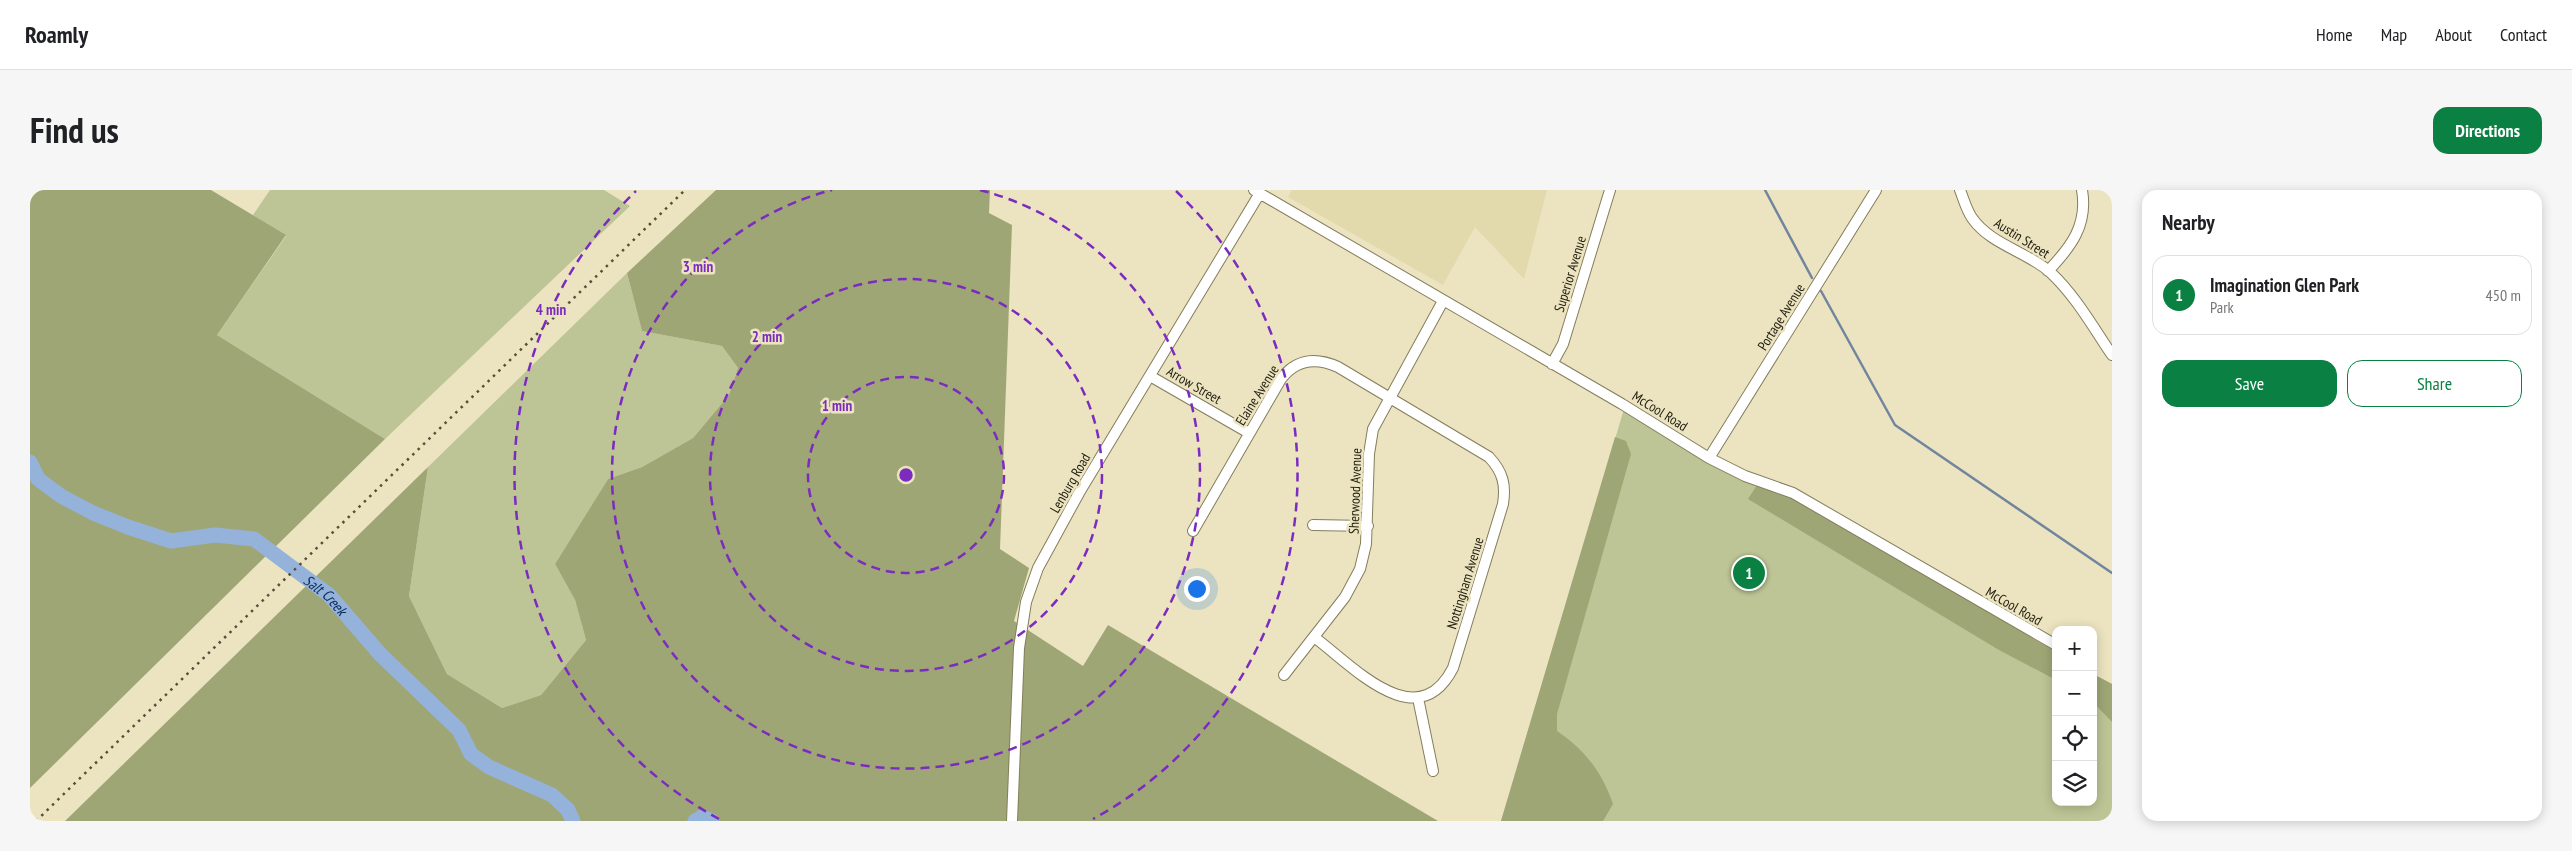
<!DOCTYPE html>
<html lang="en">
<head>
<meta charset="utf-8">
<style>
  body { margin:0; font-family:"PT Sans Narrow",sans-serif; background:#f6f6f6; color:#202124 }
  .controls { position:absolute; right:15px; bottom:15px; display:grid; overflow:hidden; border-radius:10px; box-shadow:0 2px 12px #0003 }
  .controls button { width:45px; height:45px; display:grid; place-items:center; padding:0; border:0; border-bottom:1px solid #e0e0e0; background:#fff; color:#202124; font:25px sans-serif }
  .you { position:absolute; left:1166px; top:398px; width:18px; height:18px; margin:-12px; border:4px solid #fff; border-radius:50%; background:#1a73e8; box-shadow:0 0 0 8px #1a73e833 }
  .badge { display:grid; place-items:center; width:32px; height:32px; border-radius:50%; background:#0b8043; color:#fff; font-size:16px; font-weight:700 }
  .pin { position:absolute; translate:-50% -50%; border:2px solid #fff; box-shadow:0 1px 5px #0006 }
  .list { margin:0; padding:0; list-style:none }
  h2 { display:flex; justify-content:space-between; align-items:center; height:65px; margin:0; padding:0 20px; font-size:21px }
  h2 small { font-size:16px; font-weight:400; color:#757577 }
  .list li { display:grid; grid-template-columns:32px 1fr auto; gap:15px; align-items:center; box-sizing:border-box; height:80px; margin:0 10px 10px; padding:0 10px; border:1px solid #e0e0e0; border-radius:15px }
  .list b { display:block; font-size:19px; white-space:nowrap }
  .list p { margin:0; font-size:16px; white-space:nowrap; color:#757577 }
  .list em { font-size:16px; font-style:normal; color:#757577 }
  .actions { display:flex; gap:10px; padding:15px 20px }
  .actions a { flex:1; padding:11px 0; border:1px solid #0b8043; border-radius:15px; text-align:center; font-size:18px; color:#0b8043 }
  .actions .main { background:#0b8043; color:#fff }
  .icon { flex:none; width:28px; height:28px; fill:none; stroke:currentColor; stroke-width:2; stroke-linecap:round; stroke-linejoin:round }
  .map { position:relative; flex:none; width:2082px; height:631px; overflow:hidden; border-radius:15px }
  header { display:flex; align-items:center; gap:30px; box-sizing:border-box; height:70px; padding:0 25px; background:#fff; border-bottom:1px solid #e0e0e0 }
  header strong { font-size:24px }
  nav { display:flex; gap:28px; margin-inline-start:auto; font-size:18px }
  .intro { display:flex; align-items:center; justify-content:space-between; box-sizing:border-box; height:120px; padding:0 30px }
  h1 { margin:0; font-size:35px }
  .button { padding:12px 22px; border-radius:15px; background:#0b8043; color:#fff; font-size:18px; font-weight:700 }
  main { display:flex; gap:30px; padding:0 30px }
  aside { flex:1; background:#fff; border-radius:15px; box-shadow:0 2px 12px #0003 }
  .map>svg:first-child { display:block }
  .built { fill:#e2d9ad }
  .green { fill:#bdc495 }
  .forest { fill:#9fa675 }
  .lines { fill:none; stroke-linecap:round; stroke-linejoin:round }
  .stream { stroke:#72859e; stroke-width:2.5 }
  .river { stroke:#95b2db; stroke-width:15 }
  .minor-casing { stroke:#847d5c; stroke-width:12 }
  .minor { stroke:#fff; stroke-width:10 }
  .rail { stroke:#534f3b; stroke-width:2.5; stroke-dasharray:2.5 5; stroke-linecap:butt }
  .ring { fill:none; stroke:#7b2cbf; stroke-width:2.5; stroke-dasharray:9 6 }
  .labels { text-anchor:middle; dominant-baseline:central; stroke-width:5; stroke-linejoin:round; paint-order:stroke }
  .street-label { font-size:14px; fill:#1f1c0e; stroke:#ece4c0 }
  .water-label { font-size:15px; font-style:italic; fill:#082d5f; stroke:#ece4c0 }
  .centre { fill:#7b2cbf; stroke:#ece4c0; stroke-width:2.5 }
  .ring-label { font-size:15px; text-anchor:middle; font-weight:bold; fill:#7b2cbf; stroke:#ece4c0; stroke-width:5; stroke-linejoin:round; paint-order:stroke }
</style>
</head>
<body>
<header>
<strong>Roamly</strong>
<nav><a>Home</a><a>Map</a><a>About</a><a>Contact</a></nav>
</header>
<div class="intro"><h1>Find us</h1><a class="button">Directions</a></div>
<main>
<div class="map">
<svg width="2082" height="631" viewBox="0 0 2082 631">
  <rect width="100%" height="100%" fill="#ece4c0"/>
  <!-- built -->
  <path class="built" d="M 1262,0 L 1517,0 L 1494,89 L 1445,37 L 1413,95 L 1258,7 Z"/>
  <!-- green -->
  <path class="green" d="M 240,0 L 574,0 L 600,16 L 355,249 L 187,145 L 256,46 L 223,25 Z
    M 597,83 L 612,141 L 692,156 L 708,178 L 699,205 L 663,248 L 612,277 L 578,289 L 525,374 L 545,410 L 556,450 L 511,505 L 472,518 L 417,484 L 379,406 L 398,277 Z
    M 1594,219 L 1716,291 L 2026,462 L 2026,612 L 2063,612 L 2063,484 L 2082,494 L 2082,631 L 1471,631 Z"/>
  <!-- forest -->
  <path class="forest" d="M 0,0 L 181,0 L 256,45 L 187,145 L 355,249 L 0,598 Z
    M 686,0 L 960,0 L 959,23 L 982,35 L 970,359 L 999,378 L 984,431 L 1053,476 L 1078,435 L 1408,631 L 35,631 L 398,277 L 379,406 L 417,484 L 472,518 L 511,505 L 556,450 L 545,410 L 525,374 L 578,289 L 612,277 L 663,248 L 699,205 L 708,178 L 692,156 L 612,141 L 597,83 Z
    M 1585,247 L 1596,251 L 1601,264 L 1527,524 L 1527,541 C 1555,560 1572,582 1583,614 L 1573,631 L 1471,631 Z
    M 1727,295 L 1759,305 L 2026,462 L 2026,490 L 1969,460 L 1718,309 Z
    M 2063,484 L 2082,494 L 2082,532 L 2063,512 Z"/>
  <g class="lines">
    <!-- stream -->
    <path class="stream" d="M 1735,0 L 1782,88
      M 1791,101 L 1865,235 L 2082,383"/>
    <!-- river -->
    <g class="river">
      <path id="s1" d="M 0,272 L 8,289 L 31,306 L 63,323 L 98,337 L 141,351 L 185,345 L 224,349 L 299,405 L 350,464 L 429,540 L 441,564 L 459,577 L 522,605 L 538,620 L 543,631"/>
      <path d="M 665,631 L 672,627 L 682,631"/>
    </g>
    <!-- minor casing -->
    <g class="minor-casing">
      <path id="minor" d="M 1224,0 L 1592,214 L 1679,268 L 1715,286 L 1763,303 L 2026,455
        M 1930,0 C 1934,10 1936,19 1942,28 C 1961,55 1996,61 2020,82 C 2045,105 2063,137 2082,165
        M 2018,81 C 2041,57 2058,35 2052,0
        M 1522,174 L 1533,154 L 1580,0
        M 1120,186 L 1219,243
        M 1679,268 L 1846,0
        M 1283,335 L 1338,336
        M 1163,341 L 1251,189 C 1266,169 1286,167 1308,177 L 1459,267 C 1473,282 1476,295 1473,314 L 1423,478 C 1387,548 1322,475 1284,447
        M 1254,485 L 1315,407 L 1330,379 L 1336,354 L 1339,264 L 1343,239 L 1413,111
        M 1388,508 L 1403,581
        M 982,631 L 989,458 L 996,412 L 1008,378 L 1049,303 L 1230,3"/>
    </g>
    <!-- minor -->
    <use href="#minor" class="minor"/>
    <!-- rail -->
    <path class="rail" d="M 6,631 L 655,0"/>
  </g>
  <!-- distance rings -->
  <g class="ring">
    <circle cx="876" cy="285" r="98"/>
    <circle cx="876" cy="285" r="196"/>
    <path d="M950 0A294 294 0 1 1 802 0"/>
    <path d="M689 629A392 392 0 0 1 606 1M1146 1A392 392 0 0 1 1063 629"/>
  </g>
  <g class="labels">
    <!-- street labels -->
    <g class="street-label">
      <text transform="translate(1992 48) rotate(32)">Austin Street</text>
      <text transform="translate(1540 84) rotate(-73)">Superior Avenue</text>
      <text transform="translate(1751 127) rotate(-58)">Portage Avenue</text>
      <text transform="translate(1164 195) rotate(30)">Arrow Street</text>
      <text transform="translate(1227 205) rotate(-58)">Elaine Avenue</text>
      <text transform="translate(1630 221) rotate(32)">McCool Road</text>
      <text transform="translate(1040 293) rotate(-60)">Lenburg Road</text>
      <text transform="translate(1325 301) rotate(-88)">Sherwood Avenue</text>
      <text transform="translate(1435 393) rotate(-73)">Nottingham Avenue</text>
      <text transform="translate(1984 416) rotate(30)">McCool Road</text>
    </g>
    <!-- water labels -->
    <g class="water-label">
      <text stroke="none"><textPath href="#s1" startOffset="341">Salt Creek</textPath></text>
    </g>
  </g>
  <circle cx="876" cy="285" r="8" class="centre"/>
  <g class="ring-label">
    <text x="668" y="82">3 min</text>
    <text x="521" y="125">4 min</text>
    <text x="737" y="152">2 min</text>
    <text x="807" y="221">1 min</text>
  </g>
</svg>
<div class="controls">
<button>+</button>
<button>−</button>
<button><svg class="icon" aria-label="locate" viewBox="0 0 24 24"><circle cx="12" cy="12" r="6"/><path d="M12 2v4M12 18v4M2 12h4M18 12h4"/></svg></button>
<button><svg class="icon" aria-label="layers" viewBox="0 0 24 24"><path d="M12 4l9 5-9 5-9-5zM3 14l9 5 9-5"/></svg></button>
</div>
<div class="you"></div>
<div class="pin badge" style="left:1719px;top:383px">1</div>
</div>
<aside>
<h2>Nearby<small></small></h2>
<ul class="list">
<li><span class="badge">1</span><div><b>Imagination Glen Park</b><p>Park</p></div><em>450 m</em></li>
</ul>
<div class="actions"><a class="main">Save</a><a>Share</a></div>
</aside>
</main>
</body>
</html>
